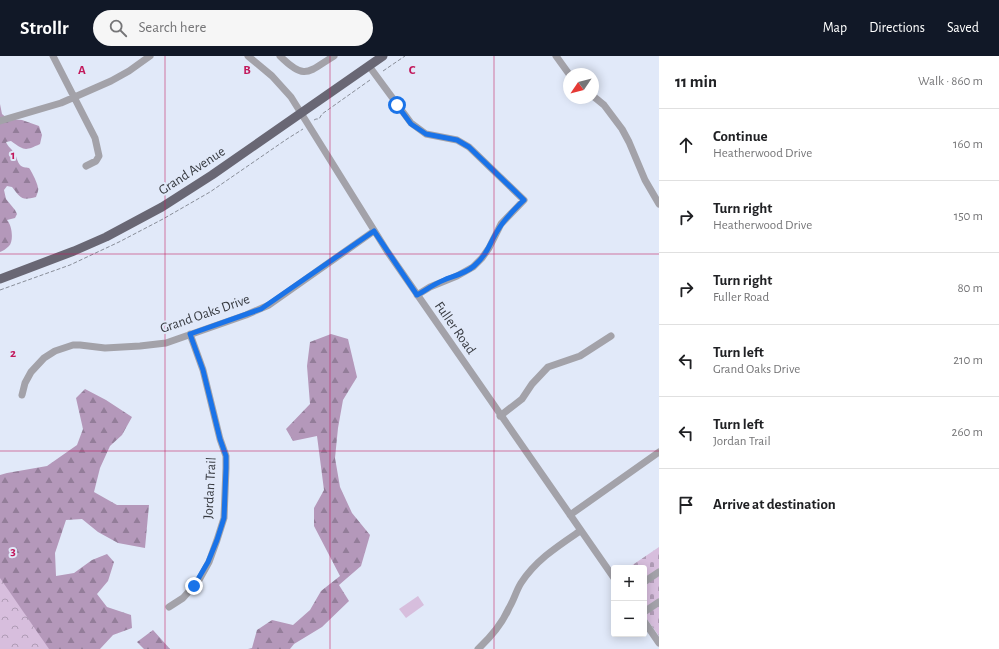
<!DOCTYPE html>
<html lang="en">
<head>
<meta charset="utf-8">
<style>
  body { margin:0; font-family:"Alegreya Sans",sans-serif; background:#f6f6f6; color:#202124 }
  .controls { position:absolute; right:12px; bottom:12px; display:grid; overflow:hidden; border-radius:4px; box-shadow:0 2px 10px #0003 }
  .controls button { width:36px; height:36px; display:grid; place-items:center; padding:0; border:0; border-bottom:1px solid #e0e0e0; background:#fff; color:#202124; font:20px sans-serif }
  .compass { position:absolute; left:563px; top:12px; width:36px; height:36px; border-radius:50%; background:#fff; box-shadow:0 2px 10px #0003; rotate:235deg }
  .stop { position:absolute; width:12px; height:12px; margin:-9px; border:3px solid #1a73e8; border-radius:50%; background:#fff }
  .stop.end { background:#1a73e8; border-color:#fff; box-shadow:0 1px 4px #0008 }
  .list { margin:0; padding:0; list-style:none }
  h2 { display:flex; justify-content:space-between; align-items:center; height:52px; margin:0; padding:0 16px; font-size:17px }
  h2 small { font-size:13px; font-weight:400; color:#757577 }
  .list li { display:grid; grid-template-columns:26px 1fr auto; gap:12px; align-items:center; box-sizing:border-box; height:72px; padding:0 16px; border-top:1px solid #e0e0e0 }
  .list b { display:block; font-size:15px; white-space:nowrap }
  .list p { margin:0; font-size:13px; white-space:nowrap; color:#757577 }
  .list em { font-size:13px; font-style:normal; color:#757577 }
  .icon { flex:none; width:22px; height:22px; fill:none; stroke:currentColor; stroke-width:2; stroke-linecap:round; stroke-linejoin:round }
  .map { position:relative; flex:none; width:659px; height:593px; overflow:hidden }
  header { display:flex; align-items:center; gap:24px; box-sizing:border-box; height:56px; padding:0 20px; background:#111827; color:#fff }
  header strong { font-size:19px }
  nav { display:flex; gap:22px; margin-inline-start:auto; font-size:14px }
  .search { width:280px; height:36px; background:#f6f6f6; display:flex; align-items:center; gap:10px; box-sizing:border-box; padding:0 14px; border-radius:22px; color:#757577; font-size:15px }
  main { display:flex }
  aside { flex:1; background:#fff }
  .map>svg:first-child { display:block }
  .forest { fill:url(#forest-firs) }
  .cemetery { fill:url(#cemetery-stones) }
  .park { fill:url(#park-crowns) }
  .pitch { fill:#d7bedd }
  .lines { fill:none; stroke-linecap:round; stroke-linejoin:round }
  .path { stroke:#898e99; stroke-width:1; stroke-dasharray:4 2; stroke-linecap:butt }
  .minor { stroke:#a3a2a9; stroke-width:7 }
  .major { stroke:#696774; stroke-width:9 }
  .route { stroke:#1a73e8; stroke-width:5 }
  .grid { fill:none; stroke:#c2185b; stroke-width:1; stroke-opacity:0.55 }
  .labels { text-anchor:middle; dominant-baseline:central; stroke-width:4; stroke-linejoin:round; paint-order:stroke }
  .street-label { font-size:14px; fill:#373a40; stroke:#e1e9f9 }
  .grid-label { font-size:13px; text-anchor:middle; font-weight:bold; fill:#c2185b; stroke:#e1e9f9; stroke-width:4; stroke-linejoin:round; paint-order:stroke }
</style>
</head>
<body>
<header>
<strong>Strollr</strong>
<div class="search"><svg class="icon" aria-label="search" viewBox="0 0 24 24"><circle cx="10" cy="10" r="6"/><path d="M15 15l6 6"/></svg>Search here</div>
<nav><a>Map</a><a>Directions</a><a>Saved</a></nav>
</header>
<main>
<div class="map">
<svg width="659" height="593" viewBox="0 0 659 593">
  <defs>
    <pattern id="forest-firs" width="22" height="20" patternUnits="userSpaceOnUse"><rect width="22" height="20" fill="#b498ba"/><path d="M5 1l3.5 6h-7zM16 11l3.5 6h-7z" fill="#937d99"/></pattern>
    <pattern id="cemetery-stones" width="16" height="16" patternUnits="userSpaceOnUse"><rect width="16" height="16" fill="#d7bedd"/><path d="M2 7V4a2 2 0 0 1 4 0v3zM10 15v-3a2 2 0 0 1 4 0v3z" fill="#af9bb5"/></pattern>
    <pattern id="park-crowns" width="20" height="18" patternUnits="userSpaceOnUse"><rect width="20" height="18" fill="#d7bedd"/><path d="M2 6a3 3 0 1 1 6 0M12 15a3 3 0 1 1 6 0" fill="none" stroke="#af9bb5"/></pattern>
  </defs>
  <rect width="100%" height="100%" fill="#e1e9f9"/>
  <!-- forest -->
  <path class="forest" d="M 0,48 L 2,58 L 8,63 L 22,64 L 39,70 L 42,79 L 40,88 C 25,95 25,95 11,85 L 6,86 C 8,91 12,93 15,98 C 17,102 17,105 20,109 C 23,112 25,111 29,112 C 31,114 38,128 38,132 C 39,134 37,138 36,141 C 21,145 21,142 12,131 L 7,130 L 4,134 L 6,143 L 15,154 L 17,158 L 15,162 L 7,164 C 12,169 14,185 9,190 C 6,193 3,195 0,196 Z
    M 331,278 L 348,283 L 357,321 L 343,344 L 338,372 L 335,402 L 340,431 L 352,457 L 370,479 L 361,510 L 339,529 L 349,545 L 322,571 L 294,588 L 290,593 L 248,593 L 252,592 L 257,574 L 272,564 L 293,569 L 310,554 L 321,535 L 340,520 L 314,470 L 314,452 L 324,434 L 317,380 L 293,385 L 286,373 L 310,348 L 307,310 L 310,286 Z
    M 85,333 L 106,344 L 132,361 L 122,379 L 110,390 L 100,412 L 94,436 L 117,449 L 149,449 L 145,492 L 118,487 L 98,476 L 82,463 L 66,464 L 55,497 L 56,520 L 74,517 L 92,504 L 107,498 L 114,506 L 108,525 L 97,538 L 107,551 L 131,559 L 132,572 L 113,579 L 100,593 L 0,593 L 0,419 L 7,417 L 47,410 L 77,389 L 83,373 L 76,342 Z
    M 153,574 L 170,593 L 144,593 L 137,586 Z"/>
  <!-- cemetery -->
  <path class="cemetery" d="M 659,491 L 659,580 L 644,559 L 644,512 L 628,512 Z"/>
  <!-- park -->
  <path class="park" d="M 0,522 L 49,593 L 0,593 Z"/>
  <!-- pitch -->
  <path class="pitch" d="M 418,540 L 424,549 L 406,562 L 399,553 Z"/>
  <g class="lines">
    <!-- path -->
    <path class="path" d="M 383,15 L 405,0
      M 314,64 L 316,63 L 319,63 L 322,58 L 370,24
      M 0,234 L 70,209 L 119,186 L 163,163 L 210,136 L 287,83 L 303,73"/>
    <!-- minor -->
    <path class="minor" d="M 53,0 L 95,82 L 99,100 L 96,105 L 86,110
      M 248,0 L 272,20 L 291,41 L 387,195 L 614,522
      M 280,0 C 305,25 308,16 334,0
      M 556,0 L 569,18
      M 369,10 L 411,67 L 426,78 L 457,84 L 469,91 L 524,144 L 501,168 L 489,192 L 482,202 L 473,211 L 457,220 L 430,231 L 417,239
      M 593,40 L 604,49 L 622,73 L 629,86 L 645,124 L 659,148
      M 0,65 L 61,47 L 111,25 L 129,15 L 150,0
      M 22,339 L 25,327 L 31,316 L 44,302 L 55,295 L 73,289 L 80,289 L 105,292 L 140,290 L 166,287 L 246,259 L 269,249 L 374,175
      M 500,360 L 522,343 L 532,328 L 548,311 L 580,300 L 611,280
      M 570,459 L 659,396
      M 644,526 L 659,516
      M 169,551 L 183,542 L 199,524 L 209,506 L 217,484 L 224,462 L 226,412 L 226,400 L 220,383 L 203,314 L 190,278
      M 644,556 L 659,546
      M 644,565 L 659,587
      M 478,593 C 491,581 502,568 509,552 C 514,544 516,535 521,527 C 536,504 558,490 580,475"/>
    <!-- major -->
    <path class="major" d="M 0,223 L 74,195 L 106,181 L 162,151 L 212,119 L 383,0"/>
  </g>
  <g class="lines">
    <!-- route -->
    <path class="route" d="M 194,530 L 208,506 L 217,484 L 224,462 L 226,412 L 226,400 L 220,383 L 203,314 L 190,278 L 261,253 L 374,175 L 417,239 C 426,234 434,228 444,224 C 454,220 466,217 474,210 C 488,198 489,188 498,174 C 505,162 515,153 524,144 L 469,91 L 457,84 L 426,78 L 411,68 L 397,49"/>
  </g>
  <!-- grid -->
  <path class="grid" d="M 165,0 L 165,593M 330,0 L 330,593M 494,0 L 494,593M 0,198 L 659,198M 0,395 L 659,395"/>
  <g class="labels">
    <!-- street labels -->
    <g class="street-label">
      <text transform="translate(192 115) rotate(-33)">Grand Avenue</text>
      <text transform="translate(205 258) rotate(-19)">Grand Oaks Drive</text>
      <text transform="translate(455 272) rotate(55)">Fuller Road</text>
      <text transform="translate(210 432) rotate(-87)">Jordan Trail</text>
    </g>
  </g>
  <g class="grid-label">
    <text x="82" y="18">A</text>
    <text x="247" y="18">B</text>
    <text x="412" y="18">C</text>
    <text x="13" y="103">1</text>
    <text x="13" y="301">2</text>
    <text x="13" y="499">3</text>
  </g>
</svg>
<div class="controls">
<button>+</button>
<button>−</button>
</div>
<svg class="compass" viewBox="-18 -18 36 36"><path d="M0-13l5 13h-10z" fill="#e53935"/><path d="M0 13l5-13h-10z" fill="#757577"/></svg>
<div class="stop" style="left:397px;top:49px"></div>
<div class="stop end" style="left:194px;top:530px"></div>
</div>
<aside>
<h2>11 min<small>Walk · 860 m</small></h2>
<ul class="list">
<li><svg class="icon" aria-label="ahead" viewBox="0 0 24 24"><path d="M12 20V5M6 11l6-6 6 6"/></svg><div><b>Continue</b><p>Heatherwood Drive</p></div><em>160 m</em></li>
<li><svg class="icon" aria-label="right" viewBox="0 0 24 24"><path d="M7 20v-9h11M14 6l5 5-5 5"/></svg><div><b>Turn right</b><p>Heatherwood Drive</p></div><em>150 m</em></li>
<li><svg class="icon" aria-label="right" viewBox="0 0 24 24"><path d="M7 20v-9h11M14 6l5 5-5 5"/></svg><div><b>Turn right</b><p>Fuller Road</p></div><em>80 m</em></li>
<li><svg class="icon" aria-label="left" viewBox="0 0 24 24"><path d="M17 20v-9H6M10 6l-5 5 5 5"/></svg><div><b>Turn left</b><p>Grand Oaks Drive</p></div><em>210 m</em></li>
<li><svg class="icon" aria-label="left" viewBox="0 0 24 24"><path d="M17 20v-9H6M10 6l-5 5 5 5"/></svg><div><b>Turn left</b><p>Jordan Trail</p></div><em>260 m</em></li>
<li><svg class="icon" aria-label="arrive" viewBox="0 0 24 24"><path d="M6 21V4h12l-3 4 3 4H6"/></svg><div><b>Arrive at destination</b></div></li>
</ul>
</aside>
</main>
</body>
</html>
